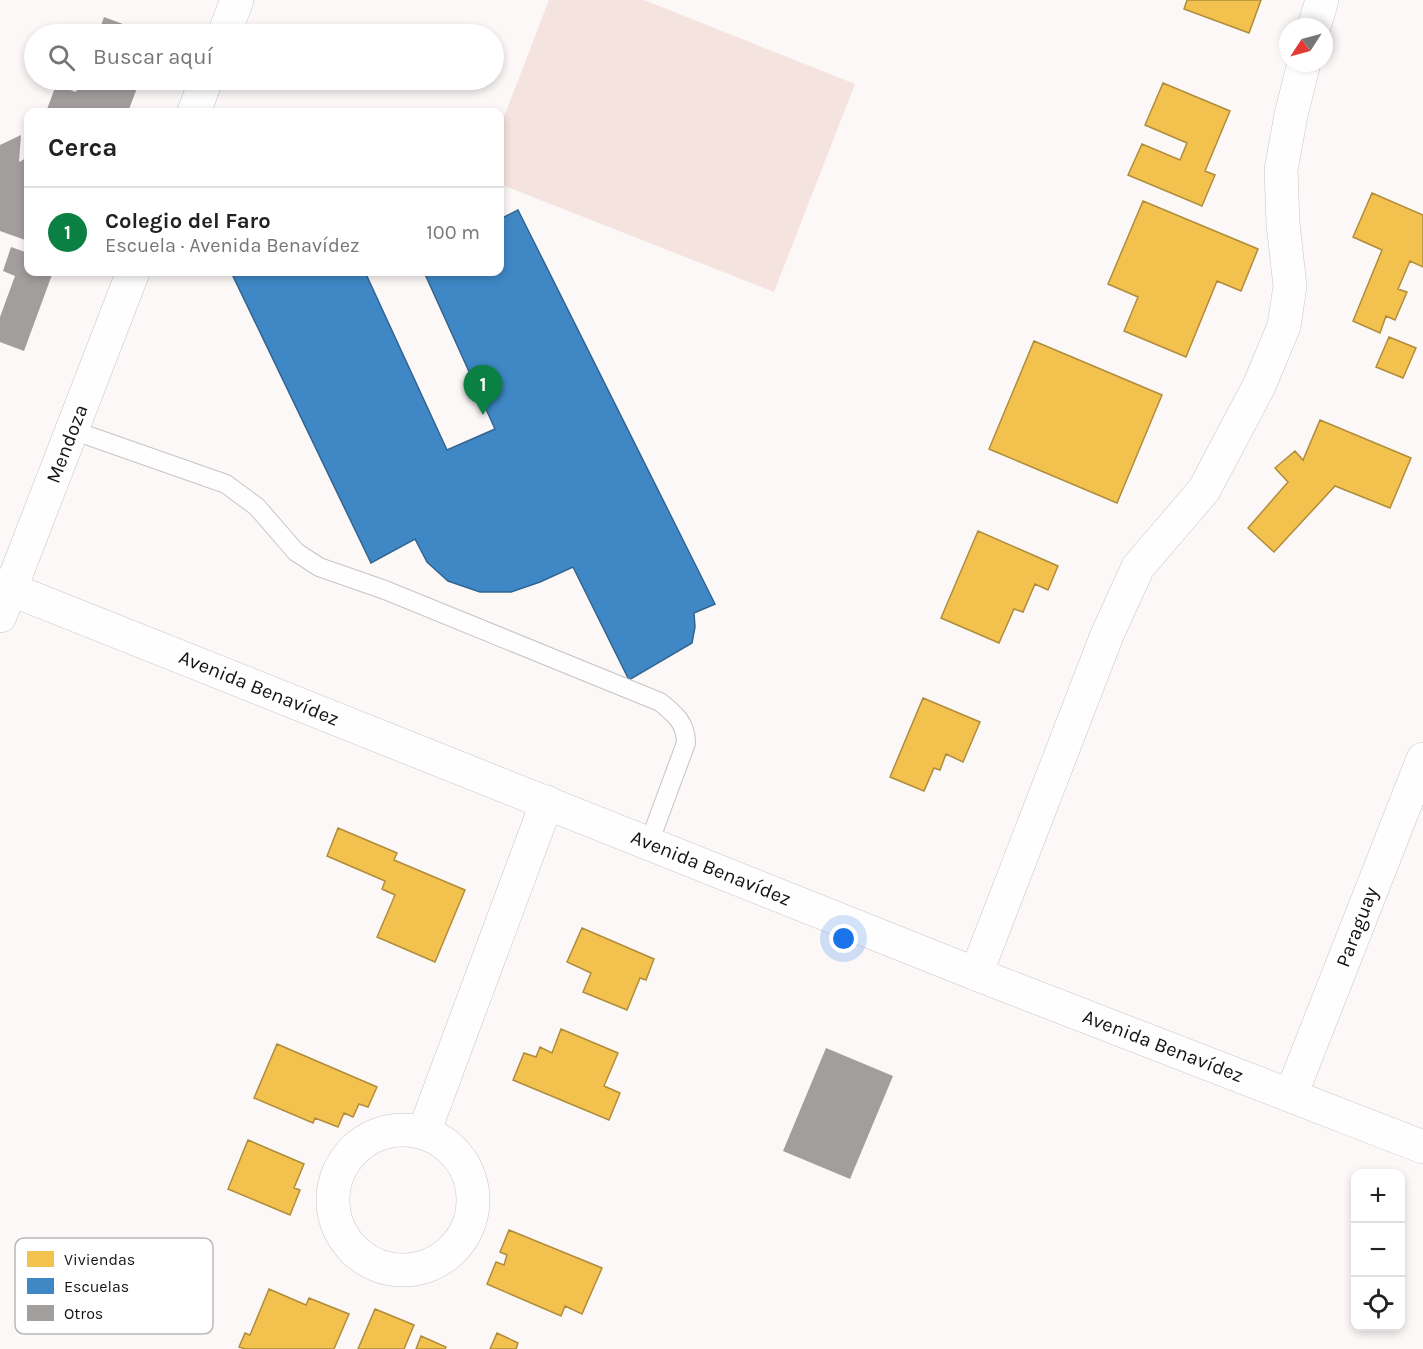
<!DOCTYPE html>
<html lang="es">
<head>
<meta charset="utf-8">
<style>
  body { margin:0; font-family:Karla,sans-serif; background:#f2f2f2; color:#222 }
  .controls { position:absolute; right:18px; bottom:18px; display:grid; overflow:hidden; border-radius:12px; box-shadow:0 3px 9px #0003 }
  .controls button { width:54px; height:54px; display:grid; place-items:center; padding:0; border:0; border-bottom:2px solid #e0e0e0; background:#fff; color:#222; font:30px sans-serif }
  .compass { position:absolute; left:1279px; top:18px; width:54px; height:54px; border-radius:50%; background:#fff; box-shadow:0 3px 9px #0003; rotate:234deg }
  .you { position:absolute; left:844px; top:939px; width:21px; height:21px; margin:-15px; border:4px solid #fff; border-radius:50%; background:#1a73e8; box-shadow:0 0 0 9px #1a73e833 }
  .badge { display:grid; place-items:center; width:39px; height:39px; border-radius:50%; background:#0b8043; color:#fff; font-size:20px; font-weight:700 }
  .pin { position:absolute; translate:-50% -50px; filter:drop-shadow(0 2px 3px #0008) }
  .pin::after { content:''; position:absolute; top:32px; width:21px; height:18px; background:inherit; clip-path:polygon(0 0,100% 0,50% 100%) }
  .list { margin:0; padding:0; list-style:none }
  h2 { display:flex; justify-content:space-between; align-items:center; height:78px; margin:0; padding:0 24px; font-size:26px }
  h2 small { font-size:20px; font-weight:400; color:#767676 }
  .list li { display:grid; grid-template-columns:39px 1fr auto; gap:18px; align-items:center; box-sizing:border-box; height:90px; padding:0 24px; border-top:2px solid #e0e0e0 }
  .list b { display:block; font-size:22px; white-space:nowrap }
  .list p { margin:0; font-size:20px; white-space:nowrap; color:#767676 }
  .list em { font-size:20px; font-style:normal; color:#767676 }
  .icon { flex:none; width:33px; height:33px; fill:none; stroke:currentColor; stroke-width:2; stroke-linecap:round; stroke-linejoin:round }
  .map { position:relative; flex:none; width:1423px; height:1349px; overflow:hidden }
  .search { position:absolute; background:#fff; box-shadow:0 3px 9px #0003; left:24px; top:24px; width:480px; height:66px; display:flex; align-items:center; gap:15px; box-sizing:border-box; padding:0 21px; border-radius:33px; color:#767676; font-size:22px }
  .panel { position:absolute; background:#fff; box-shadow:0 3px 9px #0003; left:24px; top:108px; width:480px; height:168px; border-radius:12px }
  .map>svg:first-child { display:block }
  .green { fill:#f5e3df }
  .homes { fill:#f2c14e; stroke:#b08d3c; stroke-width:1.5 }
  .schools { fill:#3f88c5; stroke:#336590; stroke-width:1.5 }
  .building { fill:#a19e9d }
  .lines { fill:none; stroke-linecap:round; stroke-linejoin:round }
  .lane-casing { stroke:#c7c4c4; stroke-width:20 }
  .street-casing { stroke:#c7c4c4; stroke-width:34 }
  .secondary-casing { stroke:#c7c4c4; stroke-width:34 }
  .lane { stroke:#fffefe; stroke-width:18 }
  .street { stroke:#fffefe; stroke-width:33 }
  .secondary { stroke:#fffefe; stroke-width:33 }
  .labels { text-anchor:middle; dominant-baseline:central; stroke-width:6; stroke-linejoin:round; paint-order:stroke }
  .street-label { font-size:20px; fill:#161413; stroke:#fff }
  .key { fill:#fff; stroke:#b9b8b8; stroke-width:1.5 }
  .key-label { font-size:16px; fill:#161413 }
</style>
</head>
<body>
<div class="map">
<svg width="1423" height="1349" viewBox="0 0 1423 1349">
  <rect width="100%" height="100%" fill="#fdf8f8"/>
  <!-- green -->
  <path class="green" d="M 549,0 L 644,0 L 855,84 L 774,292 L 500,184 L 500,127 Z"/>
  <!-- homes -->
  <path class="homes" d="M 1187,0 L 1261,0 L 1249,33 L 1184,9 Z
    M 1163,83 L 1230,111 L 1205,171 L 1215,175 L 1202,206 L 1128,175 L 1142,144 L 1180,160 L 1187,143 L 1145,125 Z
    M 1372,193 L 1423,215 L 1423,267 L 1410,261 L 1398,289 L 1407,292 L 1395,320 L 1386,316 L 1380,333 L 1353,321 L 1382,250 L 1353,237 Z
    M 1143,201 L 1258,249 L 1241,291 L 1217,281 L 1186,357 L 1124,331 L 1138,297 L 1108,284 Z
    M 1389,337 L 1416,348 L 1403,378 L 1376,367 Z
    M 1034,341 L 1162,395 L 1117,503 L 989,449 Z
    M 1320,420 L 1411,458 L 1390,508 L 1335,486 L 1274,552 L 1248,528 L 1288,482 L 1275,468 L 1295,451 L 1303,460 Z
    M 978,531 L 1058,566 L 1048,590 L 1035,584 L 1023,612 L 1014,609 L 999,643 L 941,618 Z
    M 923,698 L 980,722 L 963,762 L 946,754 L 940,770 L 934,768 L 924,791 L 890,777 Z
    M 338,828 L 397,853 L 394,860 L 465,890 L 435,962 L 377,937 L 395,895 L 382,889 L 385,881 L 327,856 Z
    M 582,928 L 654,959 L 646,980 L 640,978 L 627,1010 L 583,992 L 591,973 L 567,962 Z
    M 561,1029 L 618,1053 L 604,1086 L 620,1093 L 609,1120 L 513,1080 L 524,1053 L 536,1057 L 540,1047 L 552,1053 Z
    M 277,1044 L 377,1087 L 368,1107 L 359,1104 L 353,1117 L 344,1113 L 338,1127 L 315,1118 L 313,1123 L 254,1098 Z
    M 248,1140 L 304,1164 L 294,1188 L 300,1190 L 290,1215 L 228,1189 Z
    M 509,1230 L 602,1268 L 582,1314 L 565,1306 L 561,1316 L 487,1284 L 496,1262 L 504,1265 L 507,1255 L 500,1252 Z
    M 269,1289 L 306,1305 L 309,1298 L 349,1314 L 334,1349 L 245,1349 L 239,1347 L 245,1333 L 250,1335 Z
    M 375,1309 L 414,1325 L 404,1349 L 358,1349 Z
    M 497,1333 L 518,1343 L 516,1349 L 490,1349 Z
    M 421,1336 L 446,1347 L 445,1349 L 416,1349 Z"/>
  <!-- schools -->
  <path class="schools" d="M 518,210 L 715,604 L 694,613 L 695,627 L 692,643 L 629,680 L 573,567 L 540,582 L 511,592 L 480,592 L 448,581 L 427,562 L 415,539 L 371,563 L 231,272 L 365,272 L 447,450 L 495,429 L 424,272 L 500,272 L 500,219 Z"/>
  <!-- building -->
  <path class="building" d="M 104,17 L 150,34 L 98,34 Z
    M 81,80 L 140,80 L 128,112 L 46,112 L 56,85 L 76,92 Z
    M 21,135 L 19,162 L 28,157 L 28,241 L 0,231 L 0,145 Z
    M 11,247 L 28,253 L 28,272 L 53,272 L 24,351 L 0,342 L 0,317 L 15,276 L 3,271 Z
    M 826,1048 L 893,1076 L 850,1179 L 783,1151 Z"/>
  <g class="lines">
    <!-- lane casing -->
    <g class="lane-casing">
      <path id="lane" d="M 72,430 L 226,484 L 257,507 L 296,552 L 319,567 L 385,590 L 660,702 C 675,714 686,723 686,743 L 649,843"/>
    </g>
    <!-- street casing -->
    <g class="street-casing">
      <path id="street" d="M 1314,27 L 1322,0
        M 224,34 L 237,0
        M 194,112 L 206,80
        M 0,616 L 133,272
        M 976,974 L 1107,635 L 1138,567 L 1204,490 L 1259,386 L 1284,326 L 1290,286 L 1283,224 L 1281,170 L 1291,115 L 1304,63
        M 1291,1095 L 1423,759
        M333 1200a70 70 0 1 1 140 0a70 70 0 1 1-140 0Z
        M 424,1132 L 547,802"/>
    </g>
    <!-- secondary casing -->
    <g class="secondary-casing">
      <path id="secondary" d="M 0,585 L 976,974 L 1423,1147"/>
    </g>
    <!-- lane -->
    <use href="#lane" class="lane"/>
    <!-- street -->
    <use href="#street" class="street"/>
    <!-- secondary -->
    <use href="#secondary" class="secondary"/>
  </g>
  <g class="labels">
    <!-- street labels -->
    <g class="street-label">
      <text transform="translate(67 444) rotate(-69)">Mendoza</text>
      <text transform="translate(259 688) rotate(22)">Avenida Benavídez</text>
      <text transform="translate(711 868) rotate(22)">Avenida Benavídez</text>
      <text transform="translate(1357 927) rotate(-69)">Paraguay</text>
      <text transform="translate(1163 1046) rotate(21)">Avenida Benavídez</text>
    </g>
  </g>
  <!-- legend -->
  <rect x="15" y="1238" width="198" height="96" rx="9" class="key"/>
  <rect x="27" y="1251" width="27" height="16" fill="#f2c14e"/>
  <rect x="27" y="1278" width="27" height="16" fill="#3f88c5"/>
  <rect x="27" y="1305" width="27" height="16" fill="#a19e9d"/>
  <g class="key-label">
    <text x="64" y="1265">Viviendas</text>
    <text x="64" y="1292">Escuelas</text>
    <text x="64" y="1319">Otros</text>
  </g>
</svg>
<div class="controls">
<button>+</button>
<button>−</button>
<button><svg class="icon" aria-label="locate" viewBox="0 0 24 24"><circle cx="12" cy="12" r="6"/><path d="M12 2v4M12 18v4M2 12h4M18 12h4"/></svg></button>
</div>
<svg class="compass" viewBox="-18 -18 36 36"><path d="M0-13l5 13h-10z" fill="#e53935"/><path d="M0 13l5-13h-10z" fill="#767676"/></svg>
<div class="you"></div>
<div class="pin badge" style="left:483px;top:415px">1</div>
<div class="search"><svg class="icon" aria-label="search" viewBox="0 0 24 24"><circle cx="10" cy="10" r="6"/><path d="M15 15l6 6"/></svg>Buscar aquí</div>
<section class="panel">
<h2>Cerca<small></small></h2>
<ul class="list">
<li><span class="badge">1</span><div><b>Colegio del Faro</b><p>Escuela · Avenida Benavídez</p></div><em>100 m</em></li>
</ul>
</section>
</div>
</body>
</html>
